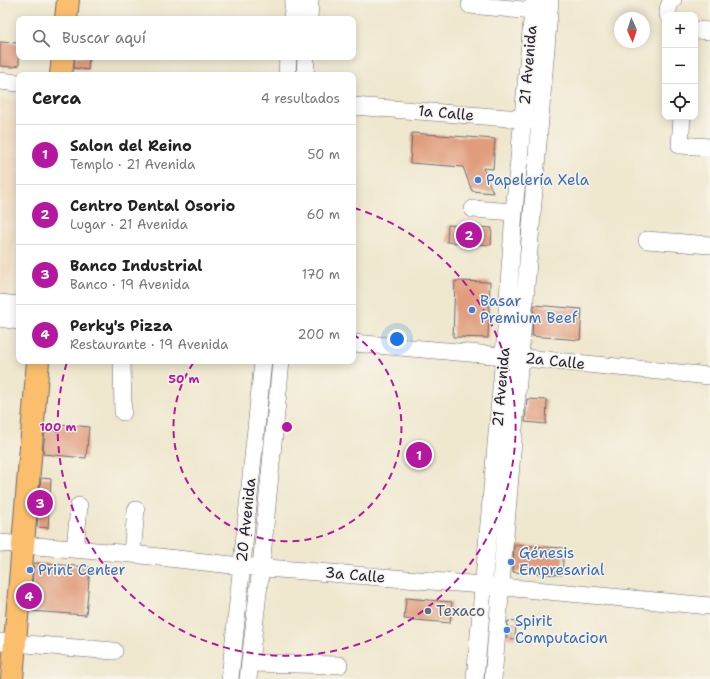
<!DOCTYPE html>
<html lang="es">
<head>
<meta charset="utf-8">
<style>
  body { margin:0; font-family:"Shantell Sans",sans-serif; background:#f2f2f2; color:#222 }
  .controls { position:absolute; right:12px; top:12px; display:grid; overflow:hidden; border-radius:8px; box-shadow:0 2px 10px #0003 }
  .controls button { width:36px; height:36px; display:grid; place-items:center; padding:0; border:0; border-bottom:1px solid #e0e0e0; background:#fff; color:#222; font:20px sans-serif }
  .compass { position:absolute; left:614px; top:12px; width:36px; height:36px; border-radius:50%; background:#fff; box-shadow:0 2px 10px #0003; rotate:177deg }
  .you { position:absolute; left:397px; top:339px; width:14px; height:14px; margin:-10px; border:3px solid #fff; border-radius:50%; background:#1a73e8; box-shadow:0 0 0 6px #1a73e833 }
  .badge { display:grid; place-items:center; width:26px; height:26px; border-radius:50%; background:#b5179e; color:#fff; font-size:13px; font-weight:700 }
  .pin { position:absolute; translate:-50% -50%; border:2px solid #fff; box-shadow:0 1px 4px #0006 }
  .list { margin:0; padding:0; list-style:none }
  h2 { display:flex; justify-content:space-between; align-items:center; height:52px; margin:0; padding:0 16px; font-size:17px }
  h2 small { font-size:13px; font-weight:400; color:#767676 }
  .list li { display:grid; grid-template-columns:26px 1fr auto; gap:12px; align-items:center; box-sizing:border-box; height:60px; padding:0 16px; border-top:1px solid #e0e0e0 }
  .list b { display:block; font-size:15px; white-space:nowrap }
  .list p { margin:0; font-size:13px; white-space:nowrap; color:#767676 }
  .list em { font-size:13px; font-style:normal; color:#767676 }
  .icon { flex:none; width:22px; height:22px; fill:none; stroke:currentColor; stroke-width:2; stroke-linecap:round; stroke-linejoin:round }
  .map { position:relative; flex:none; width:710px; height:679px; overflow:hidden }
  .search { position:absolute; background:#fff; box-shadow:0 2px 10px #0003; left:16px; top:16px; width:340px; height:44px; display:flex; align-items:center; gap:10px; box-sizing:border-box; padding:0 14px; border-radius:8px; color:#767676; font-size:15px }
  .panel { position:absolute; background:#fff; box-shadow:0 2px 10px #0003; left:16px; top:72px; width:340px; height:292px; border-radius:8px }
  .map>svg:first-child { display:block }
  .built { fill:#eed7bb }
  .building { fill:#e09c7c }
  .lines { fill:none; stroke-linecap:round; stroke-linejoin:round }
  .minor-casing { stroke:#6a676e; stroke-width:18 }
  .major-casing { stroke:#6a676e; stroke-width:24 }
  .minor { stroke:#fff; stroke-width:17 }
  .major { stroke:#fabe6d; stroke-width:22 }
  .ring { fill:none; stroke:#b5179e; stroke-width:2; stroke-dasharray:7 5 }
  .shop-dot { fill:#3f7fe0; stroke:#f7f3e8; stroke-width:1.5 }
  .service-dot { fill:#5c6f8a; stroke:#f7f3e8; stroke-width:1.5 }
  .labels { text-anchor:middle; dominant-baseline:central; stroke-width:3; stroke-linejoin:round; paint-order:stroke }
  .street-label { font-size:15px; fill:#22223b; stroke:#f7f3e8 }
  .shop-label { font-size:15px; fill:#366cbe; stroke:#f7f3e8; text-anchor:start }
  .service-label { font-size:15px; fill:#4e5e75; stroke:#f7f3e8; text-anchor:start }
  .centre { fill:#b5179e; stroke:#f7f3e8; stroke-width:2 }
  .ring-label { font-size:12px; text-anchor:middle; font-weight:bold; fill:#b5179e; stroke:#f7f3e8; stroke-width:3; stroke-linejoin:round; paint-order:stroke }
</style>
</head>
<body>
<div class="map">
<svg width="710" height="679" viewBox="0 0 710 679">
  <rect width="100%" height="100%" fill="#f7f3e8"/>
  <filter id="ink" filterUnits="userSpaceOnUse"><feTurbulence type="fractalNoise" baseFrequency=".025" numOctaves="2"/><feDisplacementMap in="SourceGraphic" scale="8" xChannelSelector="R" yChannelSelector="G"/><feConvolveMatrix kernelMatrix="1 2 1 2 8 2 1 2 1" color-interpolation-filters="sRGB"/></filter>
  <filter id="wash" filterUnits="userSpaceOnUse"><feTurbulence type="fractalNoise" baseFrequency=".012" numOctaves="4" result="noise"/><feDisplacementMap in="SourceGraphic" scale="16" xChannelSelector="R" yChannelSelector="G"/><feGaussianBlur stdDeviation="0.9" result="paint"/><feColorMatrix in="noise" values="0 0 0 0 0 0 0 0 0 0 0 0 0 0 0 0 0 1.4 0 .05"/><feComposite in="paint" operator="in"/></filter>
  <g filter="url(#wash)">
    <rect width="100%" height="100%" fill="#efe7ce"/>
    <!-- built -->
    <path class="built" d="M 0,99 L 19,101 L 19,191 L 8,299 L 0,298 Z"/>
    <g id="blocks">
      <!-- building -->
      <path class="building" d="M 0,42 L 19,43 L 19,65 L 13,67 L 0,66 Z
        M 75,57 L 89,57 L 88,70 L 74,68 Z
        M 412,133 L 495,139 L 493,169 L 483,168 L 493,193 L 472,191 L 463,167 L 410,163 Z
        M 448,225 L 492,228 L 491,245 L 447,242 Z
        M 455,281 L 490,282 L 488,338 L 453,337 Z
        M 534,305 L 582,309 L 580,340 L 532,336 Z
        M 527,399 L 547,400 L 546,424 L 525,422 Z
        M 60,424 L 89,427 L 86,458 L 43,454 L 45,430 L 59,432 Z
        M 41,478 L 51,479 L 48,528 L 37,527 Z
        M 514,545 L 564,548 L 562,575 L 513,572 Z
        M 34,563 L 90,567 L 86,615 L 30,611 Z
        M 406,598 L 452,602 L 450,623 L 404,619 Z
        M 508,621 L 516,622 L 515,639 L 506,638 Z"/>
    </g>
  </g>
  <g filter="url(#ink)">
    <use href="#blocks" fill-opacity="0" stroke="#6a676e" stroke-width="1"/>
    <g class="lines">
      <!-- minor casing -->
      <g class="minor-casing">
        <path id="minor" d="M 470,5 L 533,11
          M 668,15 C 668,9 668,4 673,0
          M 292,19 L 294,0
          M 309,19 L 310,0
          M 695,30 L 710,31
          M 287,75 L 288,57
          M 305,75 L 306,57
          M 0,81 L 19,83
          M 353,106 L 534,120
          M 682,117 L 680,145 L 710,147
          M 473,209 L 514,212
          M 647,240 L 710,245
          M 0,303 L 19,305
          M 0,318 L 19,321
          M 353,343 L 504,356 L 710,376
          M 122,361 L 123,412
          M 0,543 L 132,554 L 241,566 L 482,585 L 710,606
          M 75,549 L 79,506
          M 132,554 L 136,510
          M 1,642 L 114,651
          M 250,663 L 339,665
          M 230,679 L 263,361
          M 248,679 L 261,567 L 281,361
          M 475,679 L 504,356 L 514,212 L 534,0
          M 493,679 L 550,0"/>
      </g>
      <!-- major casing -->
      <g class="major-casing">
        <path id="major" d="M 66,19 L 68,0
          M 61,75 L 63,57
          M 12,679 L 38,361"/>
      </g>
      <!-- minor -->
      <use href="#minor" class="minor"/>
      <!-- major -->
      <use href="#major" class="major"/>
    </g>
  </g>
  <!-- distance rings -->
  <g class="ring">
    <path d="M353 334A114 114 0 1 1 194 362"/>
    <path d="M354 208A229 229 0 1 1 67 362"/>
  </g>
  <!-- markers -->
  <g class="shop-dot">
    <circle cx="478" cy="180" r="4"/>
    <circle cx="472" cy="310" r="4"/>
    <circle cx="511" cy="562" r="4"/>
    <circle cx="30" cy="570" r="4"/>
    <circle cx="507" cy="630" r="4"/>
  </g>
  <circle class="service-dot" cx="428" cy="611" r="4"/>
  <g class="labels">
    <!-- street labels -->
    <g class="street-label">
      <text transform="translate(528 65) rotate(-85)">21 Avenida</text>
      <text transform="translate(446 113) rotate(5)">1a Calle</text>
      <text transform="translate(555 361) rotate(6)">2a Calle</text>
      <text transform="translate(501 387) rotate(-85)">21 Avenida</text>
      <text transform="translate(246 520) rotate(-84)">20 Avenida</text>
      <text transform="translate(355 575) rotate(5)">3a Calle</text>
    </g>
    <!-- shop labels -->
    <g class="shop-label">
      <text x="486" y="180">Papelería Xela</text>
      <text x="480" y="301">Basar<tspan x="480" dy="17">Premium Beef</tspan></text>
      <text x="519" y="553">Génesis<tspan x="519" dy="17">Empresarial</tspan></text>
      <text x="38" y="570">Print Center</text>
      <text x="515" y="621">Spirit<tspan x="515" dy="17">Computacion</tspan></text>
    </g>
    <!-- service labels -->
    <g class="service-label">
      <text x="436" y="611">Texaco</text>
    </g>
  </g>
  <circle cx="287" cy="427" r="6" class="centre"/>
  <g class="ring-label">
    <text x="184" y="383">50 m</text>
    <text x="58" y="431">100 m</text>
  </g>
</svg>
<div class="controls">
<button>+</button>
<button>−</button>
<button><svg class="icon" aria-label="locate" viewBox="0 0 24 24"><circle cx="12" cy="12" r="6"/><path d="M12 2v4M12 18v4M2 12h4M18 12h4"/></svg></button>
</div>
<svg class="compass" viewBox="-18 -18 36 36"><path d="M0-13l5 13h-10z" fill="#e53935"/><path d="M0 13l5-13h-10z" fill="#767676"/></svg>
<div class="you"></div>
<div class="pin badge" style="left:419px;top:455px">1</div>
<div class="pin badge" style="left:469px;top:235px">2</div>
<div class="pin badge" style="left:40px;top:503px">3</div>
<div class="pin badge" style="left:29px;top:596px">4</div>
<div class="search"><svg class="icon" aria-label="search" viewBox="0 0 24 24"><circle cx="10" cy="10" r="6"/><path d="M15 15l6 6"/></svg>Buscar aquí</div>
<section class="panel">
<h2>Cerca<small>4 resultados</small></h2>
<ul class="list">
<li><span class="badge">1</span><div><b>Salon del Reino</b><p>Templo · 21 Avenida</p></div><em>50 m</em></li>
<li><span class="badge">2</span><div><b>Centro Dental Osorio</b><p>Lugar · 21 Avenida</p></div><em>60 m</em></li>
<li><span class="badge">3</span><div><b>Banco Industrial</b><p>Banco · 19 Avenida</p></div><em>170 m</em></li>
<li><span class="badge">4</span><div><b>Perky's Pizza</b><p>Restaurante · 19 Avenida</p></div><em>200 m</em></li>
</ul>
</section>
</div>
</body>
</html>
